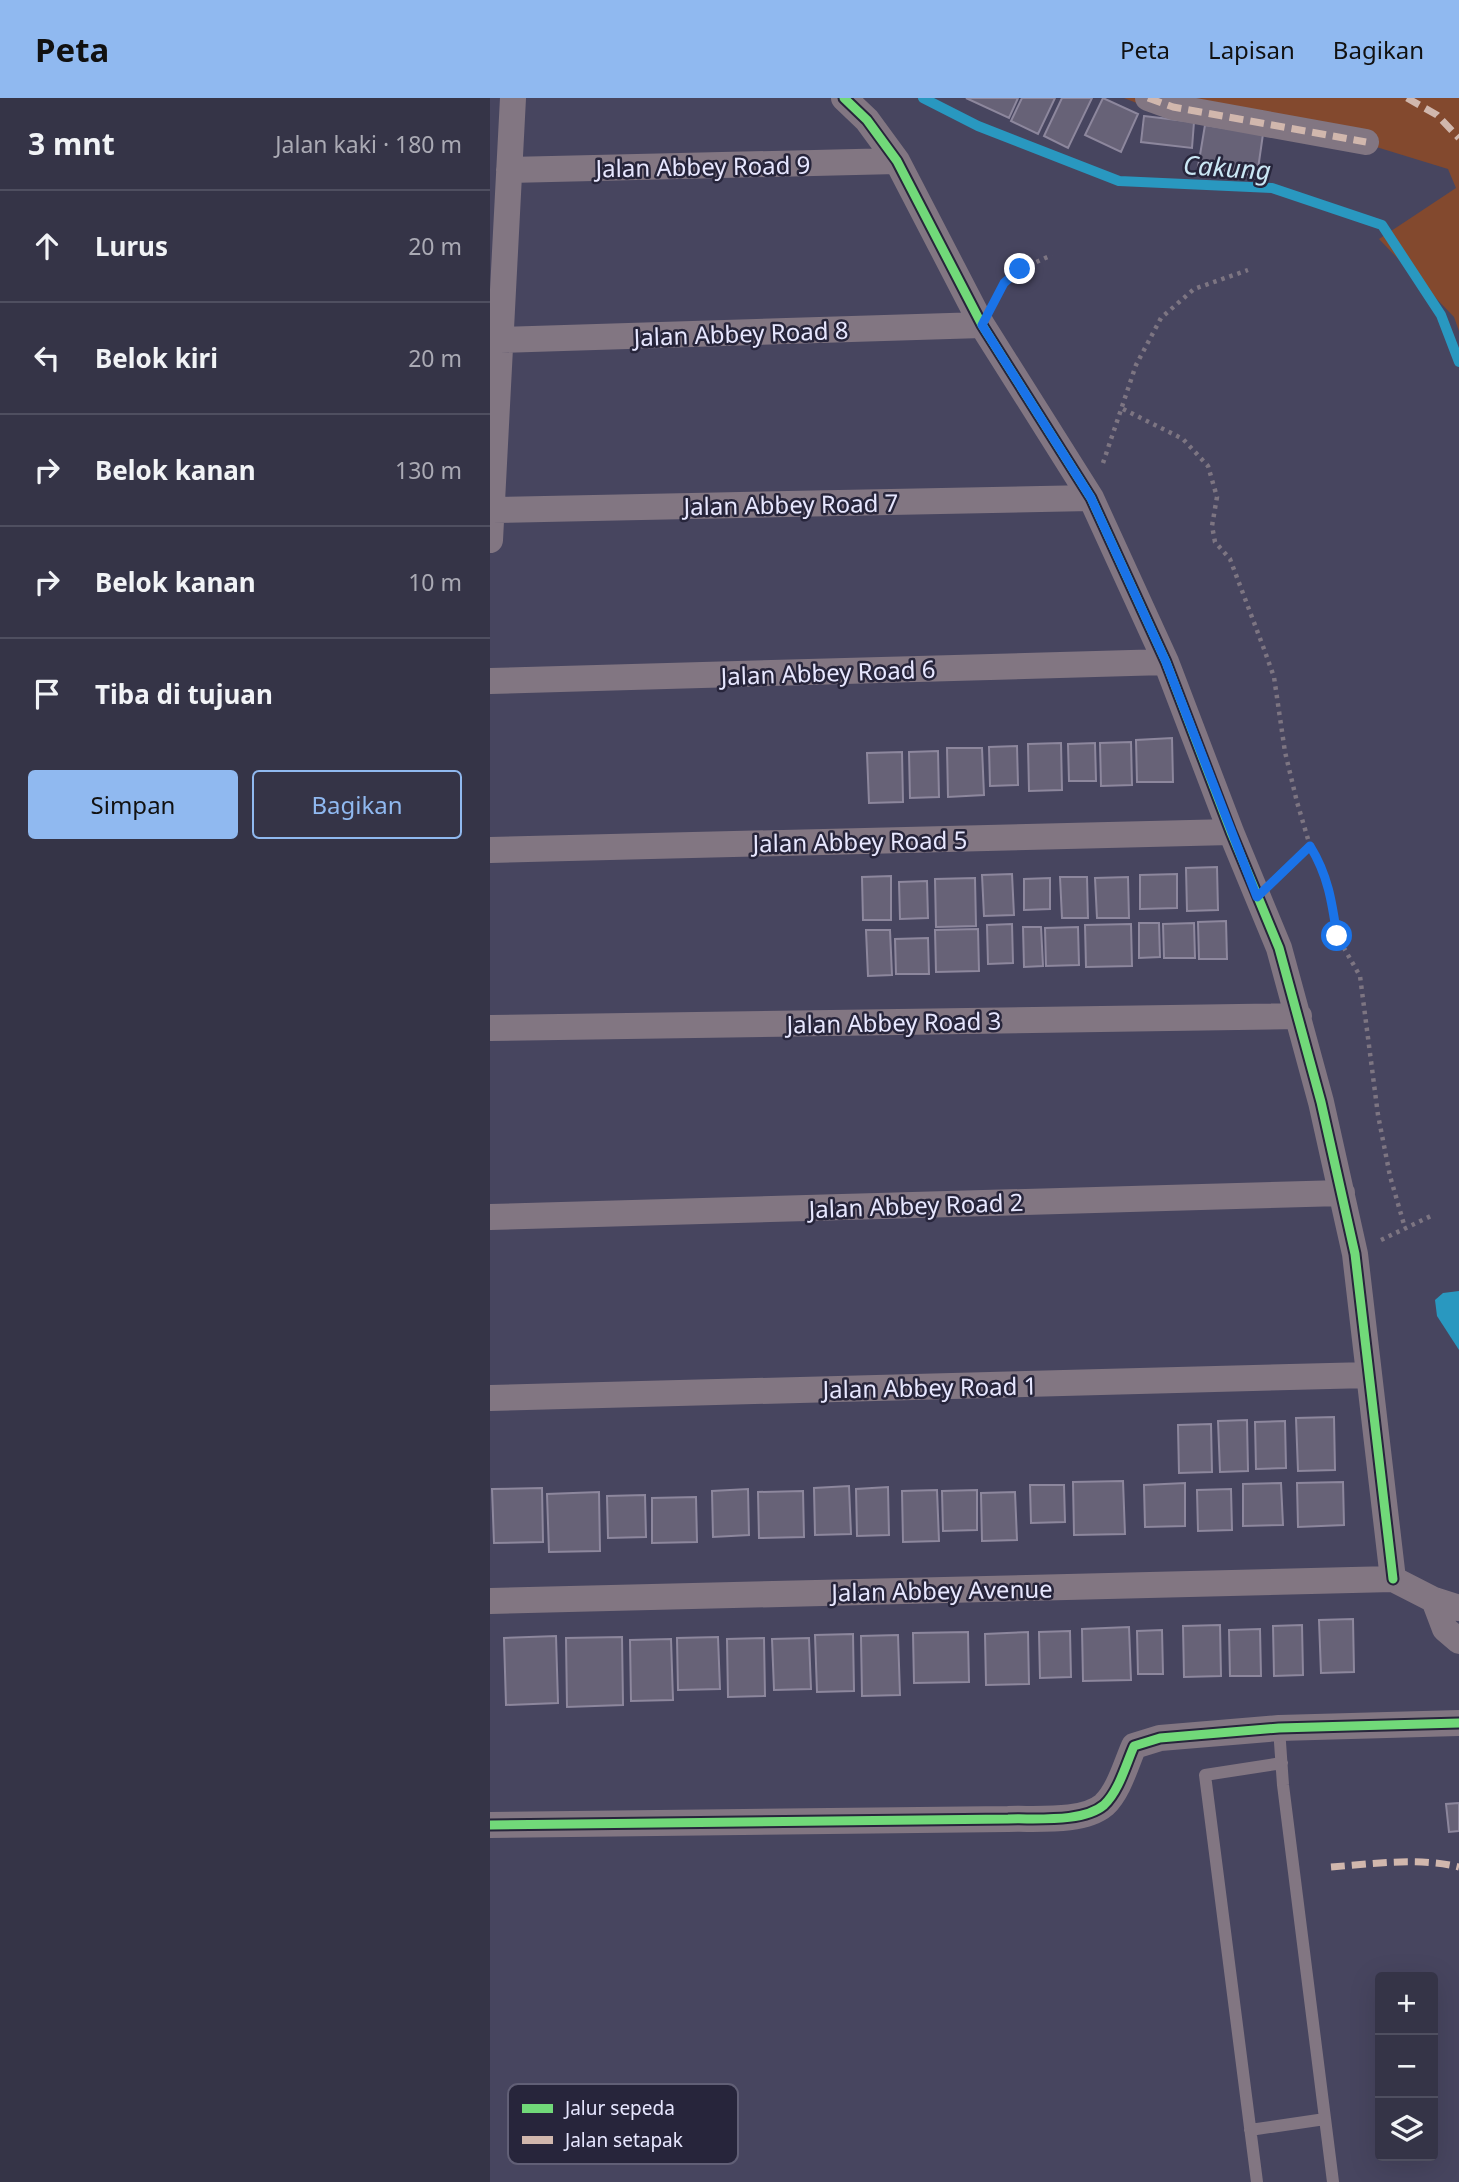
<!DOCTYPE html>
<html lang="id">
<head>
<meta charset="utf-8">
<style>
  body { margin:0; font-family:"Noto Sans",sans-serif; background:#403f52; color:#f1f3f6 }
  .controls { position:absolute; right:21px; bottom:21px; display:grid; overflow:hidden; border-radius:7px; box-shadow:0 7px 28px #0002 }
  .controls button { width:63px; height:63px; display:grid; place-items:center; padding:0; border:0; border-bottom:2px solid #4f4f60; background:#353447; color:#f1f3f6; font:35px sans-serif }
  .stop { position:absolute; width:21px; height:21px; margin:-16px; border:5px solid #1a73e8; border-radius:50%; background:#fff }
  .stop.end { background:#1a73e8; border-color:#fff; box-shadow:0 2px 7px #0008 }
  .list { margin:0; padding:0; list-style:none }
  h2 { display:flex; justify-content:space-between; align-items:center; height:91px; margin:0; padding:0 28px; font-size:30px }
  h2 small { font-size:23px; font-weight:400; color:#aaaab4 }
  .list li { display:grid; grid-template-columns:46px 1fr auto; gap:21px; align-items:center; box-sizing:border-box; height:112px; padding:0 28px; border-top:2px solid #4f4f60 }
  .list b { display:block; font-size:26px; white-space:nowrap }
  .list em { font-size:23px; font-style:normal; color:#aaaab4 }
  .actions { display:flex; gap:14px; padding:21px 28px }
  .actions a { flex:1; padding:16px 0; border:2px solid #90b9f0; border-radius:7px; text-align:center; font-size:24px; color:#90b9f0 }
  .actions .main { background:#90b9f0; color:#111 }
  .icon { flex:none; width:38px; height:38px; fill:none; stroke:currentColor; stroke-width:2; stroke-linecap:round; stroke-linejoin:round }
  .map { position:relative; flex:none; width:969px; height:2084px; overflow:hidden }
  header { display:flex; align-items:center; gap:42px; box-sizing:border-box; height:98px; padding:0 35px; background:#90b9f0; color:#111 }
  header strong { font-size:33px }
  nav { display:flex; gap:38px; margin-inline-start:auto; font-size:24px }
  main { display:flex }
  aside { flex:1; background:#353447 }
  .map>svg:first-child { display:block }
  .green { fill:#83492e }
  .water { fill:#2998c0 }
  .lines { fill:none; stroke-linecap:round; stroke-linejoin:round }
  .stream { stroke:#2998c0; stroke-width:10 }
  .building { fill:#676277; stroke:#8d879d; stroke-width:2 }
  .path { stroke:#7d7582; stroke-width:4.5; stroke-dasharray:3.5 5; stroke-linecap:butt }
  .service { stroke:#827682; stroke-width:12 }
  .minor { stroke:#827682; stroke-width:26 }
  .quiet { stroke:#d1b7ad; stroke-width:7; stroke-dasharray:14 7; stroke-linecap:butt }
  .cycleway-casing { stroke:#27253b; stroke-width:13 }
  .cycleway { stroke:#71d979; stroke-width:9 }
  .route { stroke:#1a73e8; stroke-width:9 }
  .labels { text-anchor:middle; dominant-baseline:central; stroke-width:5; stroke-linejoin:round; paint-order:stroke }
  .street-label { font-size:24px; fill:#e7e7ff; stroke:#27253b }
  .water-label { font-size:26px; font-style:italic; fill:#cae7f4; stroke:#27253b }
  .key { fill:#27253b; stroke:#615f76; stroke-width:2 }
  .key-label { font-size:19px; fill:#e7e7ff }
</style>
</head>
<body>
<header>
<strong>Peta</strong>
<nav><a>Peta</a><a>Lapisan</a><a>Bagikan</a></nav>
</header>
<main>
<aside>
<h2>3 mnt<small>Jalan kaki · 180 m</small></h2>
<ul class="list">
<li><svg class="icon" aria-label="ahead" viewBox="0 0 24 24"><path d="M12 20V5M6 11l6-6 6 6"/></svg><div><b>Lurus</b></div><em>20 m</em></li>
<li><svg class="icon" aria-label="left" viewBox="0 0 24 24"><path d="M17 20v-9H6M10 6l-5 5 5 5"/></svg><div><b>Belok kiri</b></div><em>20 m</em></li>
<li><svg class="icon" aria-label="right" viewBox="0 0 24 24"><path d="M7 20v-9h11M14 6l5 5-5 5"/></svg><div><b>Belok kanan</b></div><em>130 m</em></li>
<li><svg class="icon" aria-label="right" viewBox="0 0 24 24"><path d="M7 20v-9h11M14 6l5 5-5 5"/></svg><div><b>Belok kanan</b></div><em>10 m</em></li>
<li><svg class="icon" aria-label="arrive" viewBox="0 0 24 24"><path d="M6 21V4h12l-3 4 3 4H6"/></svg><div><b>Tiba di tujuan</b></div></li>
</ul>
<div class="actions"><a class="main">Simpan</a><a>Bagikan</a></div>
</aside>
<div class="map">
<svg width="969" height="2084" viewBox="0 0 969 2084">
  <rect width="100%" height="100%" fill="#47455f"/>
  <!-- green -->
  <path class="green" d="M 634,0 L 969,0 L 969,233 L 964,219 L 889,141 L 966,90 L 958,71 L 844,36 L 662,11 Z"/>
  <!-- water -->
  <path class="water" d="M 969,1193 L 969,1252 L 947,1218 L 945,1202 L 953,1195 Z"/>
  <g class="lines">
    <!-- stream -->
    <path class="stream" d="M 433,0 L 488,28 L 629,83 L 782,90 L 892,127 L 951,217 L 969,264"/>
  </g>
  <!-- building -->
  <path class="building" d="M 476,0 L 528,0 L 519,20 Z
    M 532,0 L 565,0 L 548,36 L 521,23 Z
    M 572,0 L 602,0 L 578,50 L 554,38 Z
    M 613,0 L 648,16 L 631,54 L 595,37 Z
    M 654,18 L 704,24 L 702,50 L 651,44 Z
    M 715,27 L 773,36 L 767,78 L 708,69 Z
    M 682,640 L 683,684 L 647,684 L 646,642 Z
    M 641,644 L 642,687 L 611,688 L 610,645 Z
    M 571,645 L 572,692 L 539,693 L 538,646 Z
    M 605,645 L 606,683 L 579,683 L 578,646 Z
    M 527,648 L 528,687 L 500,688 L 499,649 Z
    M 457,650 L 492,650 L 494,697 L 458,699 Z
    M 448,653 L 449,699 L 420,700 L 419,654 Z
    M 412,654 L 413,704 L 379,705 L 377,655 Z
    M 727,769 L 728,812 L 697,813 L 696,770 Z
    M 522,776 L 524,817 L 494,818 L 492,777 Z
    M 687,776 L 687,810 L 650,811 L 650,777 Z
    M 401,778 L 401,822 L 373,822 L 372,779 Z
    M 570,779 L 597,779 L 598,820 L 572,820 Z
    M 638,779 L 639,820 L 607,820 L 605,780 Z
    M 485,780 L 486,828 L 446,829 L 445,781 Z
    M 560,780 L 560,811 L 534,812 L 534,781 Z
    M 437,783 L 438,820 L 410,821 L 409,784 Z
    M 736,823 L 737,861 L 709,861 L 708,824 Z
    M 649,825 L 669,825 L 670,859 L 649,860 Z
    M 704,825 L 705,860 L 674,860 L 673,826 Z
    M 522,826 L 523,865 L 498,866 L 497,827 Z
    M 641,826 L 642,868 L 596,869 L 595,827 Z
    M 533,829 L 551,829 L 553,868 L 534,869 Z
    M 588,829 L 589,867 L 556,868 L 555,830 Z
    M 488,831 L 489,873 L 446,874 L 445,832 Z
    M 376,832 L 400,832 L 402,877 L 378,878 Z
    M 438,840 L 439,876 L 406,876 L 405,841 Z
    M 844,1319 L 845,1372 L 808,1373 L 806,1320 Z
    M 757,1322 L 758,1373 L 730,1374 L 728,1323 Z
    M 795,1323 L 796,1370 L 766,1371 L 765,1324 Z
    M 721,1326 L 722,1374 L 689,1375 L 688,1327 Z
    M 633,1383 L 635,1436 L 584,1437 L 583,1384 Z
    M 853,1384 L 854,1427 L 808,1429 L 807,1385 Z
    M 695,1385 L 695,1428 L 655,1429 L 654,1387 Z
    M 791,1385 L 793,1427 L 753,1428 L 753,1386 Z
    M 540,1387 L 574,1387 L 575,1424 L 541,1425 Z
    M 359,1388 L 361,1436 L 325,1437 L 324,1390 Z
    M 398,1389 L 399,1437 L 367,1438 L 366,1391 Z
    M 52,1390 L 53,1444 L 4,1445 L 2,1391 Z
    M 258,1391 L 259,1437 L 223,1439 L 222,1393 Z
    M 741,1391 L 742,1432 L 708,1433 L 707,1392 Z
    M 447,1392 L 449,1443 L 413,1444 L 412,1393 Z
    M 487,1392 L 487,1432 L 453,1433 L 452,1393 Z
    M 313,1393 L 314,1439 L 269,1440 L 268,1394 Z
    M 109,1394 L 110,1453 L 59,1454 L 57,1396 Z
    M 525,1394 L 527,1442 L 492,1443 L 491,1395 Z
    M 155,1397 L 156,1439 L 118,1440 L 117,1398 Z
    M 206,1399 L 207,1444 L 162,1445 L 162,1400 Z
    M 863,1521 L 864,1574 L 831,1575 L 829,1522 Z
    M 730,1527 L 731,1578 L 694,1579 L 693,1528 Z
    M 812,1527 L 813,1577 L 784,1578 L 783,1528 Z
    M 639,1529 L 641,1582 L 593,1583 L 592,1531 Z
    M 770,1531 L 771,1578 L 740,1578 L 739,1532 Z
    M 672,1532 L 673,1576 L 648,1576 L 647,1533 Z
    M 580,1533 L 581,1579 L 550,1580 L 549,1534 Z
    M 478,1534 L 479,1584 L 424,1585 L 423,1535 Z
    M 538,1534 L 539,1586 L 496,1587 L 495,1536 Z
    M 363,1536 L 364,1593 L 327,1594 L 325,1537 Z
    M 408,1537 L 410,1597 L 372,1598 L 371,1538 Z
    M 66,1538 L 68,1605 L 16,1607 L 14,1540 Z
    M 132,1539 L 133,1607 L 77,1609 L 76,1540 Z
    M 228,1539 L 230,1591 L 188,1592 L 187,1540 Z
    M 274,1540 L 275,1598 L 238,1599 L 237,1541 Z
    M 319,1540 L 321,1591 L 284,1592 L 282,1541 Z
    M 181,1541 L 183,1602 L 141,1603 L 140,1542 Z
    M 969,1705 L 969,1733 L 959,1734 L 956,1706 Z"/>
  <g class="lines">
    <!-- path -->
    <path class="path" d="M 508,196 C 520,174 540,167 562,157
      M 633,311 L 693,341 L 718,368 L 727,399 L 722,428 L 725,444 L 740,461 L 774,551 L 784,579 L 795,654 L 807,704 L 820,748 L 832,767 L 841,798 L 847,838 L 870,878 L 888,1017 L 900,1078 L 915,1130
      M 613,365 L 646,267 L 671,220 L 704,191 L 758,172
      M 790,776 L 820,748
      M 891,1142 L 943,1117"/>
    <!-- service -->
    <path class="service" d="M 789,1630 L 793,1687 L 843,2084
      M 760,2032 L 835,2021
      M 767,2084 L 715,1677 L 792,1665"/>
    <!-- minor -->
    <path class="minor" d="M 354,0 L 377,22 L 407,63 L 492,227 L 601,400 L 676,564 L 741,734 L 789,850 L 831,1004 L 865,1156 L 903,1481
      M 658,0 L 683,9 L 876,44
      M 19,72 L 407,63
      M 10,242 L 492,227
      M 2,412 L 601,400
      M 0,442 L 23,0
      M 0,583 L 676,564
      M 0,752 L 741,734
      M 0,930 L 809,918
      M 0,1119 L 852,1095
      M 0,1300 L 879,1277
      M 944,1502 L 955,1531 L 969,1543
      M 0,1503 L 903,1481 L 944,1502 L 969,1510
      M 0,1727 L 518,1721 C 545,1720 593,1725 614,1707 C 629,1693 636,1666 644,1648 L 670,1640 L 789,1630 L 969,1625"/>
    <!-- quiet -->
    <path class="quiet" d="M 658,0 L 683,9 L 876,44
      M 917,0 L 947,17 L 969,40
      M 841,1769 C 882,1766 928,1759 969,1769"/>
    <!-- cycleway casing -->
    <g class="cycleway-casing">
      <path id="cycleway" d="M 354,0 L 377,22 L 407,63 L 492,227 L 601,400 L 676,564 L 741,734 L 789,850 L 831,1004 L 865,1156 L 903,1481
        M 0,1727 L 518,1721 C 545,1720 593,1725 614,1707 C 629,1693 636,1666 644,1648 L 670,1640 L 789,1630 L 969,1625"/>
    </g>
    <!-- cycleway -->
    <use href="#cycleway" class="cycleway"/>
  </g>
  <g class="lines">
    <!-- route -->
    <path class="route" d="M 530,171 L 514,185 L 492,227 L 601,400 L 676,564 L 767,799 L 820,748 C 838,777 842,804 847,838"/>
  </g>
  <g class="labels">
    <!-- street labels -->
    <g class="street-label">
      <text transform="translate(213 68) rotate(-1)">Jalan Abbey Road 9</text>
      <text transform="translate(251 235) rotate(-2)">Jalan Abbey Road 8</text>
      <text transform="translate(301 406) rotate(-1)">Jalan Abbey Road 7</text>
      <text transform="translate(338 574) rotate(-2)">Jalan Abbey Road 6</text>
      <text transform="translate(370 743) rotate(-1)">Jalan Abbey Road 5</text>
      <text transform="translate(404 924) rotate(-1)">Jalan Abbey Road 3</text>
      <text transform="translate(426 1107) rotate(-2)">Jalan Abbey Road 2</text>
      <text transform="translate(440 1289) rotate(-1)">Jalan Abbey Road 1</text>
      <text transform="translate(452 1492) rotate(-1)">Jalan Abbey Avenue</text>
    </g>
    <!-- water labels -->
    <g class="water-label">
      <text transform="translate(737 69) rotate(4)">Cakung</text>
    </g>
  </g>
  <!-- legend -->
  <rect x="18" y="1986" width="230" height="80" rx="10" class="key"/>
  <rect x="32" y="2006" width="31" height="9" fill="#71d979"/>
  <rect x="32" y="2038" width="31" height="8" fill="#d1b7ad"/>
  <g class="key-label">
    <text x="75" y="2017">Jalur sepeda</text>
    <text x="75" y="2049">Jalan setapak</text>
  </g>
</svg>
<div class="controls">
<button>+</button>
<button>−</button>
<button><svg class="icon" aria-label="layers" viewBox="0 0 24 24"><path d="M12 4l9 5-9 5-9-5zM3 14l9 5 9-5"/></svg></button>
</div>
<div class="stop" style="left:847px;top:838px"></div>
<div class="stop end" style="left:530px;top:171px"></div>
</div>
</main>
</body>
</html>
